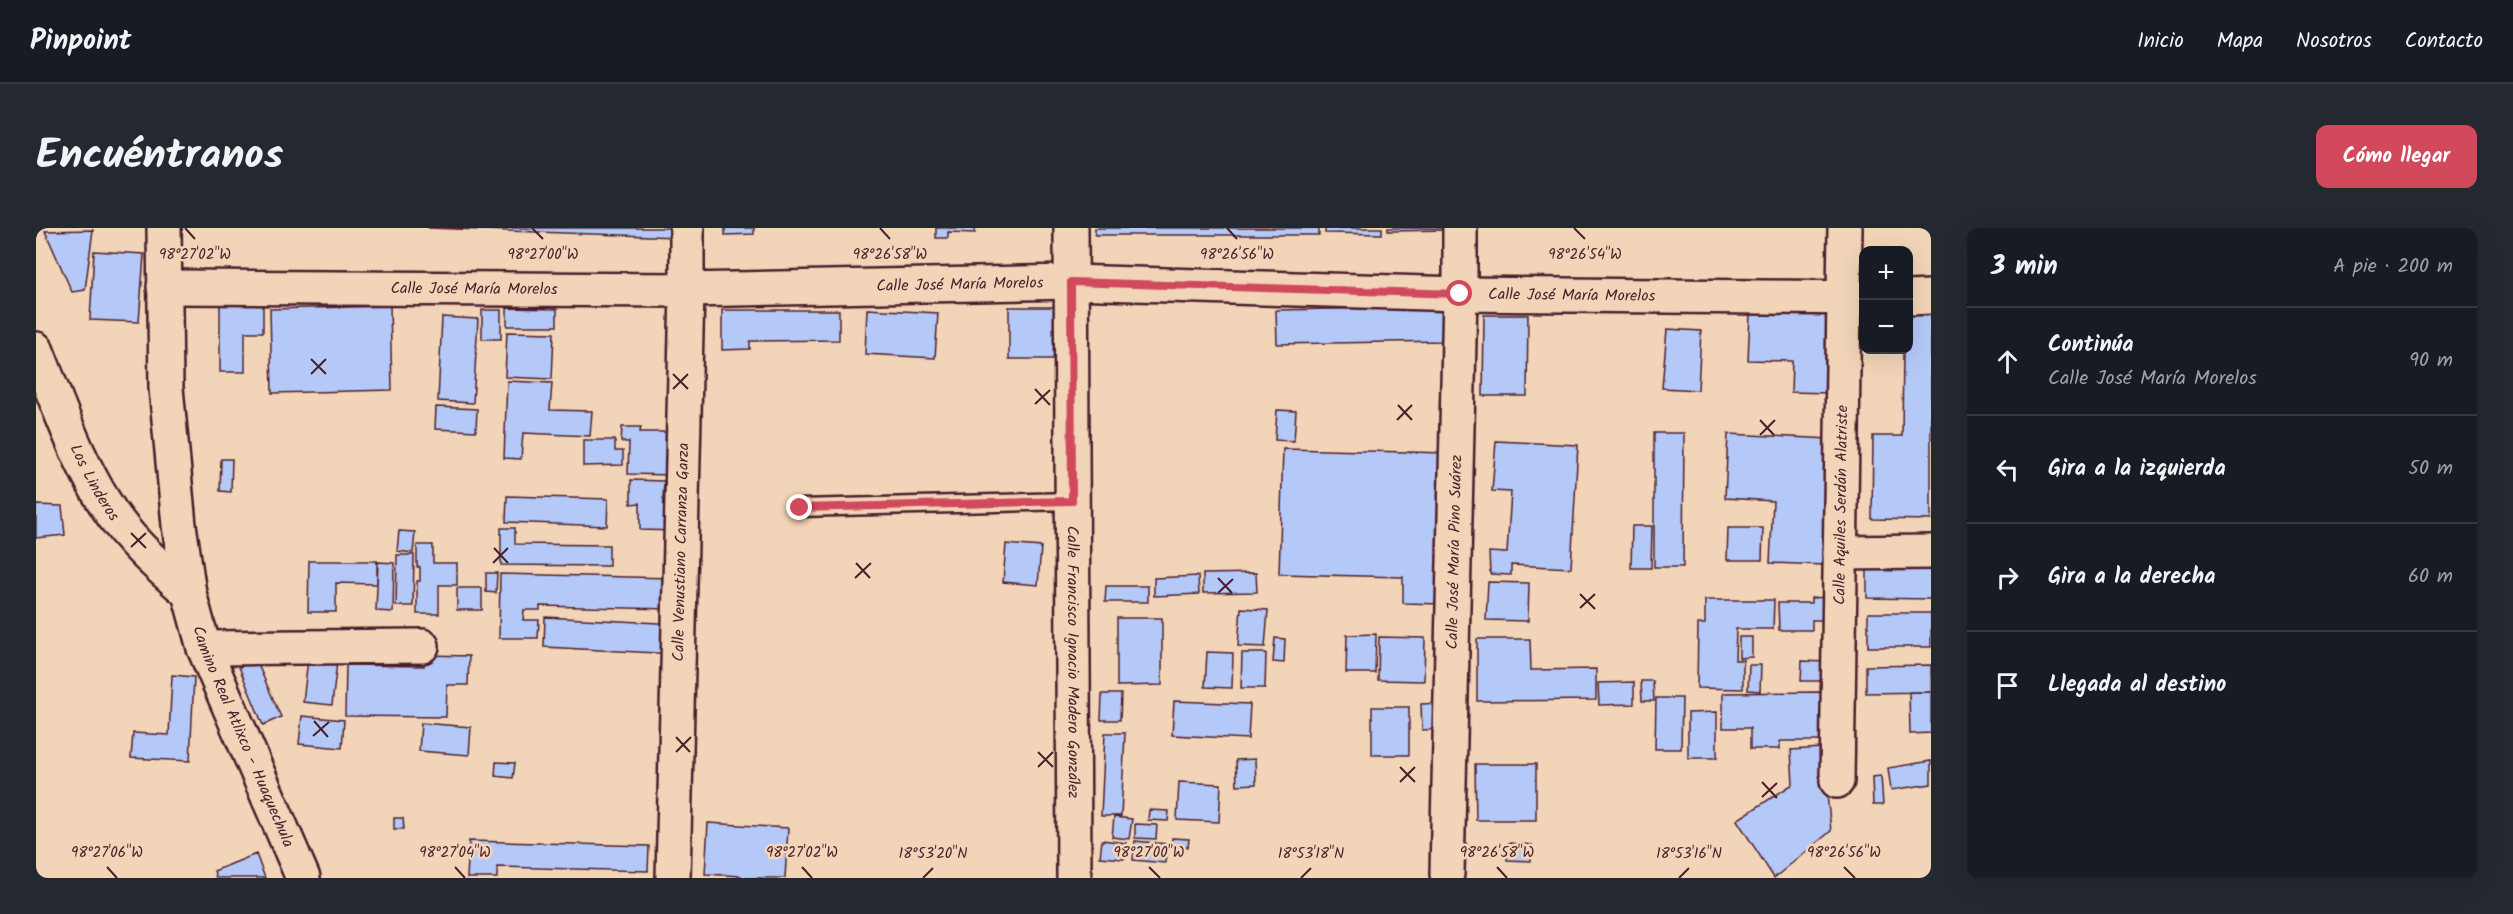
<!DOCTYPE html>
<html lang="es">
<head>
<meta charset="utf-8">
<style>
  body { margin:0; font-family:Kalam,sans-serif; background:#242831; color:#f1f3f6 }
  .controls { position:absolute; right:18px; top:18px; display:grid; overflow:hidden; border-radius:12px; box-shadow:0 6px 24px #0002 }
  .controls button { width:54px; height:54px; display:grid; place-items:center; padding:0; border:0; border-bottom:2px solid #363941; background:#171b24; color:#f1f3f6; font:30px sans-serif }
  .stop { position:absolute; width:18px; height:18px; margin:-14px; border:4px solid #d1495b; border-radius:50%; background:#fff }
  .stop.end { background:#d1495b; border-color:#fff; box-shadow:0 2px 6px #0008 }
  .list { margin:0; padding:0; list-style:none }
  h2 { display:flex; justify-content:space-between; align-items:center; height:78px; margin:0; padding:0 24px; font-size:26px }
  h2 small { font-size:20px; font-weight:400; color:#9ea1a6 }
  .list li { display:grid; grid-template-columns:39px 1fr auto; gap:18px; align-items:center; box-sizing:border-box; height:108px; padding:0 24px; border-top:2px solid #363941 }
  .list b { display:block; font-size:22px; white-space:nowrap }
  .list p { margin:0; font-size:20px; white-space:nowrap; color:#9ea1a6 }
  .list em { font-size:20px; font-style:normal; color:#9ea1a6 }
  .icon { flex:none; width:33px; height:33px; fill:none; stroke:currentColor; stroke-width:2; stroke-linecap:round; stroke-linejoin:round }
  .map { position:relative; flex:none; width:1895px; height:650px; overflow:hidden; border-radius:12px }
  header { display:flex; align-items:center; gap:36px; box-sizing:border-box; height:84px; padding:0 30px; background:#171b24; border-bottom:2px solid #363941 }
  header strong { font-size:28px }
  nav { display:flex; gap:33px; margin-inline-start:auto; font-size:21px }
  .intro { display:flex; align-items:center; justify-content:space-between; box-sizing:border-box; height:144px; padding:0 36px }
  h1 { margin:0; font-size:42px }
  .button { padding:15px 27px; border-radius:12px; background:#d1495b; color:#fff; font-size:21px; font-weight:700 }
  main { display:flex; gap:36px; padding:0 36px }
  aside { flex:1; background:#171b24; border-radius:12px; box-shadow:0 6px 24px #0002 }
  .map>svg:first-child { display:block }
  .building { fill:#b5c9f8; stroke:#4a1f2b; stroke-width:1.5 }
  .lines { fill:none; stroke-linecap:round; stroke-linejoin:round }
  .lane-casing { stroke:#4a1f2b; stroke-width:21 }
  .street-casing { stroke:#4a1f2b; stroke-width:38 }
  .secondary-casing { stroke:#4a1f2b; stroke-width:38 }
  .lane { stroke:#f2d5b8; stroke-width:16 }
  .street { stroke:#f2d5b8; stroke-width:33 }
  .secondary { stroke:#f2d5b8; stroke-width:33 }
  .route { stroke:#d1495b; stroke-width:8 }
  .ticks { fill:none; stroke:#4a1f2b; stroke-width:2 }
  .labels { text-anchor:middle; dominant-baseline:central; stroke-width:5; stroke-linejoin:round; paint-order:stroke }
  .street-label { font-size:16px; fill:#4a1f2b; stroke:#f2d5b8 }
  .ticks-label { font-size:15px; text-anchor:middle; fill:#4a1f2b; stroke:#f2d5b8; stroke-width:5; stroke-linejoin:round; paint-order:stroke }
</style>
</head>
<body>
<header>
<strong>Pinpoint</strong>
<nav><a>Inicio</a><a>Mapa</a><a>Nosotros</a><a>Contacto</a></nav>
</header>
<div class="intro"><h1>Encuéntranos</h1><a class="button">Cómo llegar</a></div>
<main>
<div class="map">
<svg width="1895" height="650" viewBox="0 0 1895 650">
  <rect width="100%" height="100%" fill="#f2d5b8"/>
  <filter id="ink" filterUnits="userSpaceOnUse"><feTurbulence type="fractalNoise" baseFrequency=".0167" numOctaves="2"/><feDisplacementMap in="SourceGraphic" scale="12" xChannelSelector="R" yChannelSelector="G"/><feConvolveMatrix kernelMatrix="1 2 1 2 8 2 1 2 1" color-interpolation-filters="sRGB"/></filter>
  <g filter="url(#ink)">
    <!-- building -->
    <path class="building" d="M 392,0 L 641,0 L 641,9 Z
      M 689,0 L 718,0 L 718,6 L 689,7 Z
      M 900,0 L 939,0 L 939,5 L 912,4 L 912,10 L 900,10 Z
      M 1059,0 L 1283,0 L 1283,7 L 1059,7 Z
      M 1289,0 L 1346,0 L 1346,6 L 1289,5 Z
      M 1352,0 L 1413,0 L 1414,2 L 1352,3 Z
      M 57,2 L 49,62 L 36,64 L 9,3 Z
      M 58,23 L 108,26 L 103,94 L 54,92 Z
      M 227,70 L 227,104 L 209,104 L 209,144 L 184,144 L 184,71 Z
      M 354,78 L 356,162 L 236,165 L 234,81 Z
      M 973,79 L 1029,79 L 1028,131 L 973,131 Z
      M 1408,79 L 1408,113 L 1241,116 L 1240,82 Z
      M 471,80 L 521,81 L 521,98 L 471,98 Z
      M 831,81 L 902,85 L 899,130 L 829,126 Z
      M 446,82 L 465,82 L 465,111 L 446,111 Z
      M 686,82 L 803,82 L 803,112 L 714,113 L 714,121 L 686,122 Z
      M 1714,85 L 1796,87 L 1793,165 L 1755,164 L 1756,133 L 1712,132 Z
      M 1872,86 L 1895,86 L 1895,292 L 1836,291 L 1837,208 L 1866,208 L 1867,122 L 1872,122 Z
      M 1448,87 L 1492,87 L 1491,168 L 1447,168 Z
      M 406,89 L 442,91 L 437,175 L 402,173 Z
      M 1631,101 L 1665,103 L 1662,162 L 1626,160 Z
      M 471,104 L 518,105 L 516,151 L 469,149 Z
      M 471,153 L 516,155 L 514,182 L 556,183 L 554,208 L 487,205 L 485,231 L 468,230 Z
      M 400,179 L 441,181 L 440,203 L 399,201 Z
      M 1241,182 L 1260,183 L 1258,213 L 1239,212 Z
      M 586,199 L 605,199 L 604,204 L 638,204 L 637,247 L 592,246 L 593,214 L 585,214 Z
      M 1618,205 L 1648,205 L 1647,339 L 1618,339 Z
      M 1692,206 L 1795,211 L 1788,337 L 1734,335 L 1737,273 L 1689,270 Z
      M 547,212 L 579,212 L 579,223 L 587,223 L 587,237 L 547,238 Z
      M 1460,213 L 1542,217 L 1535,340 L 1475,337 L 1475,347 L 1454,346 L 1453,324 L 1471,325 L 1475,264 L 1456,263 Z
      M 1247,221 L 1412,225 L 1407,376 L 1367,375 L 1367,349 L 1243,346 Z
      M 185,231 L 196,231 L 195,264 L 184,263 Z
      M 595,252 L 628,253 L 627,271 L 642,271 L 642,303 L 604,302 L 604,275 L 595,276 Z
      M 471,268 L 572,271 L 571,298 L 470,294 Z
      M 0,277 L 26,278 L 29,307 L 0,310 Z
      M 1596,298 L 1616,298 L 1615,340 L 1595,340 Z
      M 465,300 L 479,300 L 479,316 L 573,317 L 573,338 L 465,337 Z
      M 1692,300 L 1727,300 L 1726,332 L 1691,332 Z
      M 363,303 L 379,304 L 377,325 L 361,323 Z
      M 970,316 L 1005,319 L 1002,357 L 967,354 Z
      M 381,317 L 397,317 L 397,335 L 421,335 L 421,357 L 403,357 L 403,386 L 381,386 L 381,353 L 384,353 L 384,339 L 381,339 Z
      M 361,327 L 378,327 L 377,378 L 360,378 Z
      M 273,333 L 341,333 L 341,356 L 300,355 L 300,384 L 272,384 Z
      M 342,334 L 358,335 L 357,384 L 340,383 Z
      M 1831,338 L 1895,339 L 1895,371 L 1831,370 Z
      M 450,345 L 461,345 L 460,365 L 450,364 Z
      M 1220,345 L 1221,364 L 1167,365 L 1167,346 Z
      M 464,346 L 635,350 L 634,381 L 504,378 L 504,382 L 488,382 L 487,392 L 503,392 L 502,410 L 463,410 Z
      M 1162,348 L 1163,366 L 1118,368 L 1118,350 Z
      M 1452,354 L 1493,355 L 1492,393 L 1450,392 Z
      M 1070,358 L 1112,358 L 1112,374 L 1069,374 Z
      M 421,360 L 446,360 L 446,382 L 421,382 Z
      M 1792,369 L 1792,392 L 1776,392 L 1776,402 L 1743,402 L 1742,375 L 1775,375 L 1775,370 Z
      M 1669,372 L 1738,372 L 1737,401 L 1700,401 L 1699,432 L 1707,432 L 1707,461 L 1661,460 L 1662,396 L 1669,396 Z
      M 1205,380 L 1232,382 L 1229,419 L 1202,418 Z
      M 1832,385 L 1895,385 L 1895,419 L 1832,419 Z
      M 509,389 L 641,396 L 639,426 L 508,419 Z
      M 1081,390 L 1126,390 L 1126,457 L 1081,458 Z
      M 1340,406 L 1339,445 L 1310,445 L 1311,407 Z
      M 1343,409 L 1389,410 L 1388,453 L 1342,452 Z
      M 1703,409 L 1716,409 L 1716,429 L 1703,430 Z
      M 1239,410 L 1249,411 L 1248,435 L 1237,434 Z
      M 1441,411 L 1494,411 L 1495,442 L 1560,441 L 1560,472 L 1441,473 Z
      M 1171,424 L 1197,425 L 1196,460 L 1169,459 Z
      M 1206,425 L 1230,425 L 1229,460 L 1205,460 Z
      M 389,427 L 433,428 L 432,457 L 411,457 L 410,489 L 309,488 L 310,437 L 388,438 Z
      M 272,431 L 301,434 L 296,477 L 267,474 Z
      M 220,432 L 245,489 L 227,497 L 203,439 Z
      M 1766,433 L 1791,434 L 1790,453 L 1765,453 Z
      M 1713,437 L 1725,437 L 1724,463 L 1712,462 Z
      M 1895,437 L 1895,464 L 1830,465 L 1830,438 Z
      M 136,447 L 158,449 L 154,533 L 95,530 L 97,505 L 133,507 Z
      M 1605,453 L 1617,453 L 1618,473 L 1606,473 Z
      M 1598,454 L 1598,476 L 1563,477 L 1562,455 Z
      M 1786,464 L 1790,513 L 1744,513 L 1744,521 L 1714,521 L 1714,500 L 1687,500 L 1687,465 Z
      M 1873,464 L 1895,464 L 1895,505 L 1874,506 Z
      M 1066,466 L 1085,466 L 1084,492 L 1065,492 Z
      M 1620,470 L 1646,470 L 1645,521 L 1619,521 Z
      M 1138,473 L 1214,476 L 1212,511 L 1136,507 Z
      M 1406,475 L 1406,501 L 1386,502 L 1385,476 Z
      M 1336,479 L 1373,479 L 1373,527 L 1336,527 Z
      M 1681,484 L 1681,530 L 1652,530 L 1652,485 Z
      M 266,488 L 308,492 L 306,520 L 263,516 Z
      M 385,495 L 435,499 L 433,527 L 383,523 Z
      M 1069,505 L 1089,505 L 1085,588 L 1065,588 Z
      M 1786,520 L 1795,603 L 1738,650 L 1701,592 L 1757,556 L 1755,522 Z
      M 1219,531 L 1220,556 L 1201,557 L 1200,532 Z
      M 1895,533 L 1895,556 L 1855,562 L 1852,540 Z
      M 460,534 L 479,535 L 477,550 L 459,548 Z
      M 1439,536 L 1500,536 L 1500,592 L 1440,592 Z
      M 1845,548 L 1847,577 L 1837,577 L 1836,549 Z
      M 1143,554 L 1185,556 L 1183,594 L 1141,592 Z
      M 1113,582 L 1133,583 L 1132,593 L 1112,592 Z
      M 1078,589 L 1096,591 L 1093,611 L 1076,609 Z
      M 358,590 L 367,590 L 368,601 L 358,601 Z
      M 672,595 L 752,600 L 749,650 L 704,650 L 705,648 L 669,646 Z
      M 1099,596 L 1121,597 L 1120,611 L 1099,610 Z
      M 1136,610 L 1153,611 L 1152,619 L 1135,617 Z
      M 1066,612 L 1090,615 L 1088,631 L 1064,629 Z
      M 433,613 L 613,618 L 612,643 L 461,639 L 461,650 L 431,650 Z
      M 1099,613 L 1131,616 L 1129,635 L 1097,632 Z
      M 1472,615 L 1496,617 L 1495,633 L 1471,632 Z
      M 220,626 L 229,650 L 180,650 L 178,643 Z"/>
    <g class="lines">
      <!-- lane casing -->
      <g class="lane-casing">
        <path id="lane" d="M 764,280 L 1036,273"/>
      </g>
      <!-- street casing -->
      <g class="street-casing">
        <g id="street">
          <path id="s1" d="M 1035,0 L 1038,650"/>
          <path id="s2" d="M 128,59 L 651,62 L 1035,54 L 1424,66 L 1828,70"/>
          <path d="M 1872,70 L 1895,69"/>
          <path id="s3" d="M 0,121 C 22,176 46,247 82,294 C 102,321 127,342 153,365"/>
          <path d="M 1804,325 L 1895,324"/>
          <path d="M 168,420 L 386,418"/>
          <path id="s4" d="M 1801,553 L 1809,0"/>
          <path id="s5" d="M 1411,646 L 1424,66 L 1424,0"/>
          <path id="s6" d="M 637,650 L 651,62 L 651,0"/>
        </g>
      </g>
      <!-- secondary casing -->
      <g class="secondary-casing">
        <g id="secondary">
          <path id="s7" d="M 128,0 L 130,160 L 143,297 L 153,365 L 168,420 L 267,650"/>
        </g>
      </g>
      <!-- lane -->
      <use href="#lane" class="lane"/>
      <!-- street -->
      <use href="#street" class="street"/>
      <!-- secondary -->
      <use href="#secondary" class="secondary"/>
    </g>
  </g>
  <g class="lines" filter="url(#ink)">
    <!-- route -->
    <path class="route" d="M 764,280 L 1036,273 L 1035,54 L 1424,66"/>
  </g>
  <!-- ticks -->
  <path class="ticks" d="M 149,0 L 159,11M 496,0 L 507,11M 844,0 L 854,11M 1191,0 L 1201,11M 1538,0 L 1549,11M 275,131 L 290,146M 275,146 L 290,131M 637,146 L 652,161M 637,161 L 652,146M 999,161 L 1014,177M 999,176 L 1014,162M 1362,177 L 1376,192M 1361,192 L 1376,177M 1724,192 L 1738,207M 1724,207 L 1739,192M 95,305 L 110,320M 95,319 L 110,305M 458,320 L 472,335M 457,335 L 472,320M 820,335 L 834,350M 819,350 L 835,335M 1182,350 L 1196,365M 1182,365 L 1197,351M 1544,366 L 1559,381M 1544,380 L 1559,366M 278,493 L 292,509M 277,508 L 293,494M 640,509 L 654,524M 640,524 L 655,509M 1002,524 L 1017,539M 1002,539 L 1017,524M 1364,539 L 1379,554M 1364,554 L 1379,539M 1726,554 L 1741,570M 1726,569 L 1741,555M 71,639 L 81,650M 419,639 L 429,650M 766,639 L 776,650M 1113,639 L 1124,650M 1461,639 L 1471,650M 1808,639 L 1819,650M 887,650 L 897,640M 1265,650 L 1275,640M 1643,650 L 1653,640"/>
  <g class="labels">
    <!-- street labels -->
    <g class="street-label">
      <text stroke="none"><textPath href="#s2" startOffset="796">Calle José María Morelos</textPath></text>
      <text stroke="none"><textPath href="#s2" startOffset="310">Calle José María Morelos</textPath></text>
      <text stroke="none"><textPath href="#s2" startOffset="1408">Calle José María Morelos</textPath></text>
      <text stroke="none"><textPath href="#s3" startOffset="146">Los Linderos</textPath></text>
      <text stroke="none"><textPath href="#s4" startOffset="276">Calle Aquiles Serdán Alatriste</textPath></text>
      <text stroke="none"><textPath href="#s5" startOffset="322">Calle José María Pino Suárez</textPath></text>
      <text stroke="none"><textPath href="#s6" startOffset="326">Calle Venustiano Carranza Garza</textPath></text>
      <text stroke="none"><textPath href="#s1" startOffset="434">Calle Francisco Ignacio Madero González</textPath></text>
      <text stroke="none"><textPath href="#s7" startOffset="520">Camino Real Atlixco - Huaquechula</textPath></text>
    </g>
  </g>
  <g class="ticks-label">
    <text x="159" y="31">98°27'02"W</text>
    <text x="507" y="31">98°27'00"W</text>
    <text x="854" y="31">98°26'58"W</text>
    <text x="1201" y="31">98°26'56"W</text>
    <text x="1549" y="31">98°26'54"W</text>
    <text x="71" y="629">98°27'06"W</text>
    <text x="419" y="629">98°27'04"W</text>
    <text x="766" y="629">98°27'02"W</text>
    <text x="1113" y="629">98°27'00"W</text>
    <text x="1461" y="629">98°26'58"W</text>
    <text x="1808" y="629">98°26'56"W</text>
    <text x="897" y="630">18°53'20"N</text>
    <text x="1275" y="630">18°53'18"N</text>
    <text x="1653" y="630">18°53'16"N</text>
  </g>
</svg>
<div class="controls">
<button>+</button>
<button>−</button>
</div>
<div class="stop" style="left:1424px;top:66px"></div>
<div class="stop end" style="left:764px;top:280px"></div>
</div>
<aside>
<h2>3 min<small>A pie · 200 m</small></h2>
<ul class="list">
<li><svg class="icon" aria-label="ahead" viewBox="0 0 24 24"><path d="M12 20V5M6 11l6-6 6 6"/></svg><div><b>Continúa</b><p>Calle José María Morelos</p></div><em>90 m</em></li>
<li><svg class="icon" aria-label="left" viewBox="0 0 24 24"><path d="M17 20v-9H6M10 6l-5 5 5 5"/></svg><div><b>Gira a la izquierda</b></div><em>50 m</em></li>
<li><svg class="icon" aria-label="right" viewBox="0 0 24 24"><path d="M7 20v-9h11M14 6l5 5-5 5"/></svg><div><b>Gira a la derecha</b></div><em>60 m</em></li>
<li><svg class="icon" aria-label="arrive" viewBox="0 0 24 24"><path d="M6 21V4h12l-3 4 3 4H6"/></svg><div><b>Llegada al destino</b></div></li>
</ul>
</aside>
</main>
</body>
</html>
